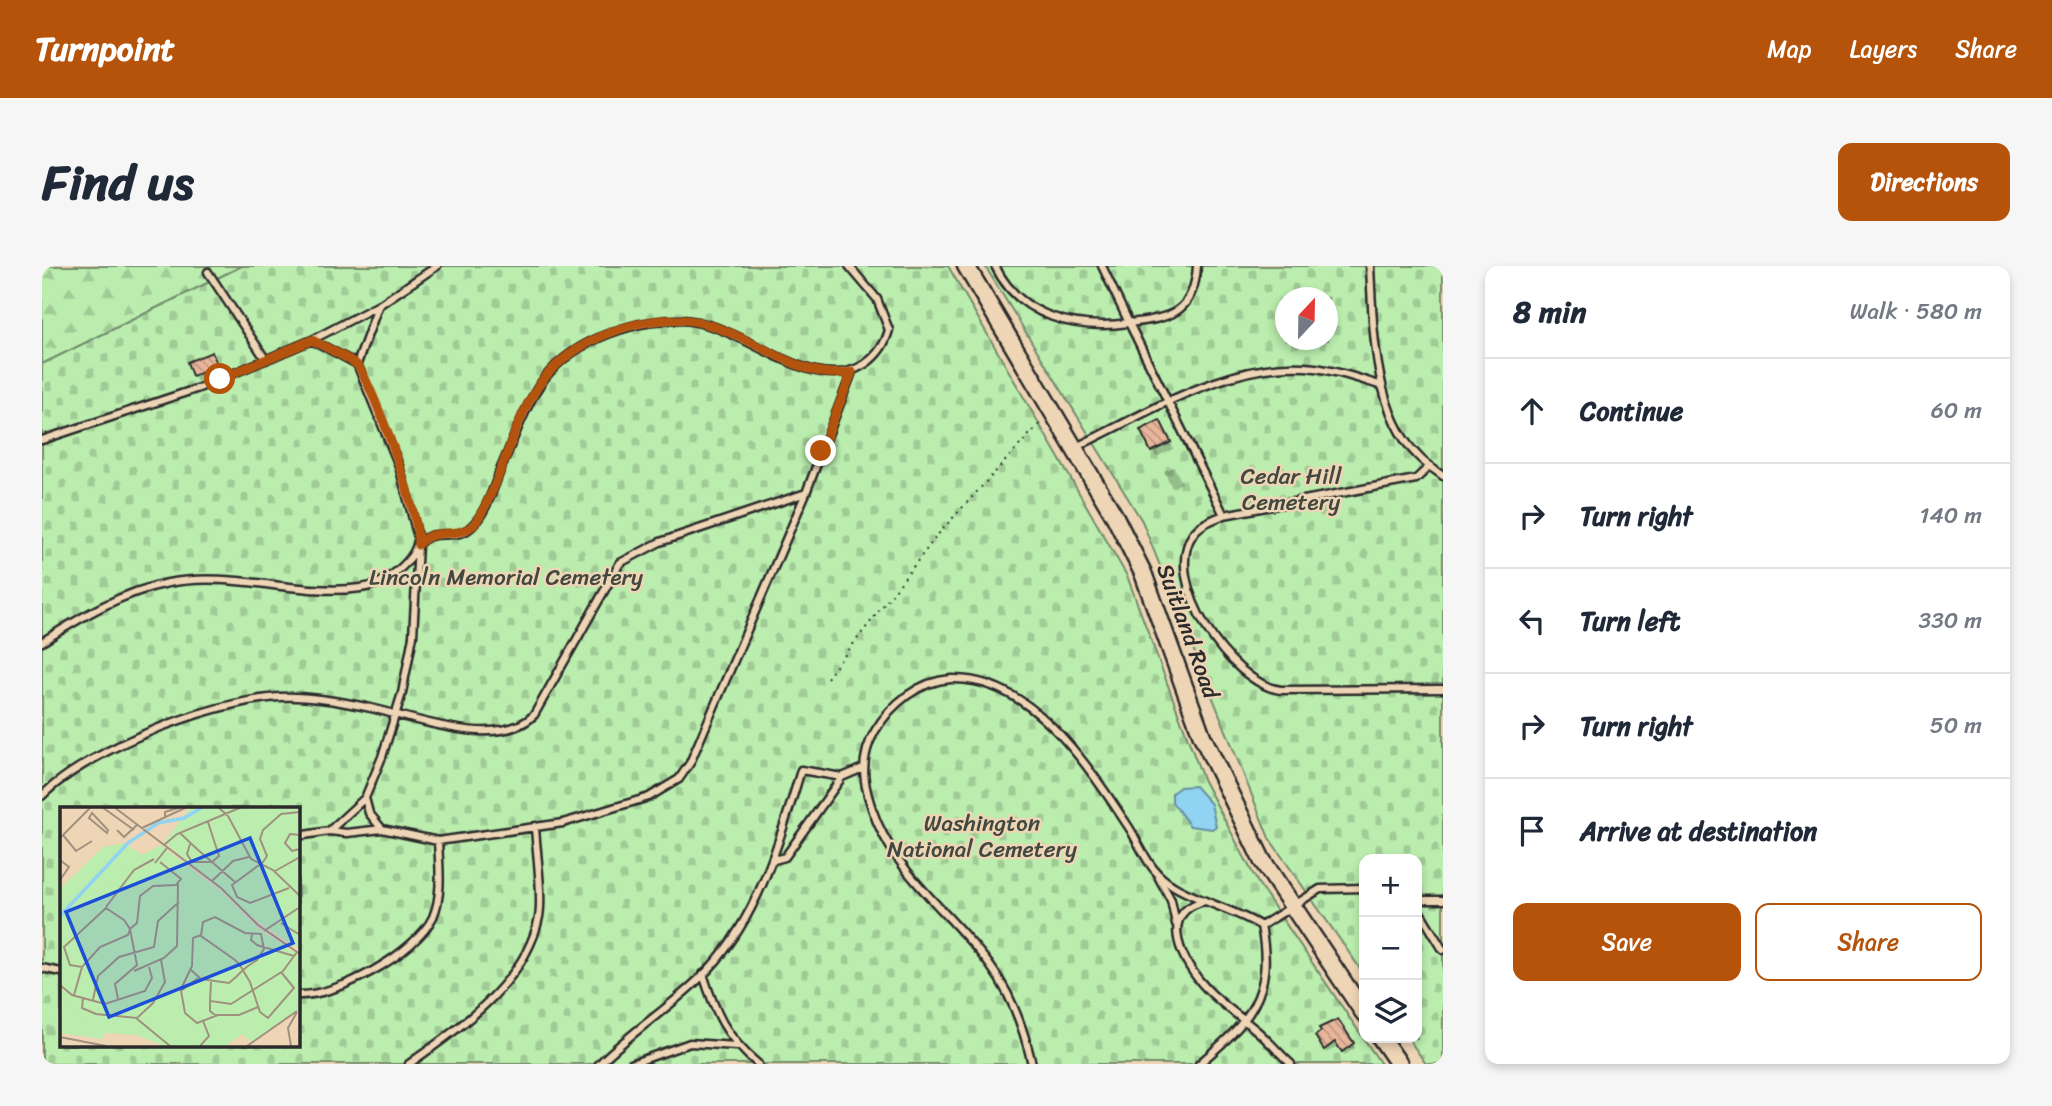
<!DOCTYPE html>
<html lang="en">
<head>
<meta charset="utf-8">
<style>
  body { margin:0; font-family:Sriracha,sans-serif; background:#f6f6f7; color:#1f2937 }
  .controls { position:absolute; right:21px; bottom:21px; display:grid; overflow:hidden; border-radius:14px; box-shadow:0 4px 10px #0003 }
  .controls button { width:63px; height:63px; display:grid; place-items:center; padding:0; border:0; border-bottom:2px solid #e0e1e3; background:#fff; color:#1f2937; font:35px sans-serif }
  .compass { position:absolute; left:1233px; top:21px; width:63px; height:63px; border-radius:50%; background:#fff; box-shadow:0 4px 10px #0003; rotate:22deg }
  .stop { position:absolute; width:21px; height:21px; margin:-16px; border:5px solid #b45309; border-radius:50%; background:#fff }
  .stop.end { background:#b45309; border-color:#fff; box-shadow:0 2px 7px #0008 }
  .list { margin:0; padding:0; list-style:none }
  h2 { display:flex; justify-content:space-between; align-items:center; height:91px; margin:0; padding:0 28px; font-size:30px }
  h2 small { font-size:23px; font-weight:400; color:#747a83 }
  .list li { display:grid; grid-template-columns:46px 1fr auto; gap:21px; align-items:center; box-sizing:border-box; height:105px; padding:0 28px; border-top:2px solid #e0e1e3 }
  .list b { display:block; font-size:26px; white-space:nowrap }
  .list em { font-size:23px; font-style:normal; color:#747a83 }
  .actions { display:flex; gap:14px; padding:21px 28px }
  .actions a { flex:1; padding:16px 0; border:2px solid #b45309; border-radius:14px; text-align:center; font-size:24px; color:#b45309 }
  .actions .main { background:#b45309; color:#fff }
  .icon { flex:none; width:38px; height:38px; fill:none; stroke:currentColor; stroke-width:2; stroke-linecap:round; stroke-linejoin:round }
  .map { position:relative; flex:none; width:1401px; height:798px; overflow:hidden; border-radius:14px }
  header { display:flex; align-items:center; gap:42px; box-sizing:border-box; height:98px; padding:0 35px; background:#b45309; color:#fff }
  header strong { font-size:33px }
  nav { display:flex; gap:38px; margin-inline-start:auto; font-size:24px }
  .intro { display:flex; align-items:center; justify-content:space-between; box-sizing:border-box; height:168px; padding:0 42px }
  h1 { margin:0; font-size:49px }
  .button { padding:18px 32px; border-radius:14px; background:#b45309; color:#fff; font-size:24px; font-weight:700 }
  main { display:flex; gap:42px; padding:0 42px }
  aside { flex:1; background:#fff; border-radius:14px; box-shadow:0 4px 10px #0003 }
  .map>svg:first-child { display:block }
  .forest { fill:url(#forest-firs); stroke:#728c6c; stroke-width:2 }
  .cemetery { fill:url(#cemetery-stones); stroke:#728c6c; stroke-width:2; fill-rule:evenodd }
  .water { fill:#91d3f2; stroke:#6890a2; stroke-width:2 }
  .shadow { fill:#0003 }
  .building { fill:url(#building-back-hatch); stroke:#2b2b2b; stroke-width:2 }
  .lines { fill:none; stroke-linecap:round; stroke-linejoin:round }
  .lane-casing { stroke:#2b2b2b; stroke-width:11 }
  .secondary-casing { stroke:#2b2b2b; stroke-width:21 }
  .path { stroke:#2b2b2b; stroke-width:2; stroke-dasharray:2 5; stroke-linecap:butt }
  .lane { stroke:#eed5b6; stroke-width:6 }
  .secondary { stroke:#eed5b6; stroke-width:16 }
  .route { stroke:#b45309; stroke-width:9 }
  .labels { text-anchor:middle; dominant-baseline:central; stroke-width:5; stroke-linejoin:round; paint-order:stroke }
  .park-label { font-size:23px; fill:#40483f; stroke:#eed5b6 }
  .street-label { font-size:23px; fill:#2b2b2b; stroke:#eed5b6 }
  .inset-river { fill:none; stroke:#91d3f2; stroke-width:3.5 }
  .inset-road { fill:none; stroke:#a0917e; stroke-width:2 }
  .view { fill:#1d4ed8; fill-opacity:0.15; stroke:#1d4ed8; stroke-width:3.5 }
  .inset-edge { fill:none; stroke:#2b2b2b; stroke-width:3.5 }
</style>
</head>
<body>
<header>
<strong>Turnpoint</strong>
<nav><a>Map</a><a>Layers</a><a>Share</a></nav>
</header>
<div class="intro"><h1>Find us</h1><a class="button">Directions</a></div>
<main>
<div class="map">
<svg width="1401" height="798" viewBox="0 0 1401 798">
  <defs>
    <pattern id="forest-firs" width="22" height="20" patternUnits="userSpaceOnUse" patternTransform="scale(1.75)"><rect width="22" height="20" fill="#baedae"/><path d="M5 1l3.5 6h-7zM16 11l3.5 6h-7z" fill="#a0cb96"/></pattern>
    <pattern id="cemetery-stones" width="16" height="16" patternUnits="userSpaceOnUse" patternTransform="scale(1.75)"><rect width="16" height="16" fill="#baedae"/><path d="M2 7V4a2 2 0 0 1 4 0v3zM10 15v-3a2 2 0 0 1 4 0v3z" fill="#a0cb96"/></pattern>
    <pattern id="building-back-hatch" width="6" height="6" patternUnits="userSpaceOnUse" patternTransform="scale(1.75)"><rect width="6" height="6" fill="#e9b69b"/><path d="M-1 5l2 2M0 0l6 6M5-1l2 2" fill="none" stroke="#bd947f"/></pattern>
  </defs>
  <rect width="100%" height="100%" fill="#eed5b6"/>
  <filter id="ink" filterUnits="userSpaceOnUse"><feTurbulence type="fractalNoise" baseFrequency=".0143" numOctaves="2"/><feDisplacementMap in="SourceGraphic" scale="14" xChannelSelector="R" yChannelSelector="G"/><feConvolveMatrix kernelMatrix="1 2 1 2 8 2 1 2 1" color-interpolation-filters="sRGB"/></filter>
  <g filter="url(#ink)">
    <!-- forest -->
    <path class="forest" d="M 0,0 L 200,0 L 0,98 Z"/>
    <!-- cemetery -->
    <path class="cemetery" d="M 200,0 L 906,0 L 1085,310 L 1161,513 L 1216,617 L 1339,798 L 0,798 L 0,98 ZM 19,542 L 256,542 L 256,779 L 19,779 Z
      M 943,0 L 1401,0 L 1401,798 L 1384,798 L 1366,772 L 1375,772 L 1375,593 L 1322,593 L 1322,708 L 1227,572 L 1100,255 ZM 1244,32 L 1286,32 L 1286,74 L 1244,74 Z"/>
    <!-- water -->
    <path class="water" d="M 1153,520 L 1169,538 L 1174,560 L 1170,563 L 1148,560 L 1130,536 L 1130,527 L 1138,521 Z"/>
    <!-- shadow -->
    <path class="shadow" d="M 173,94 L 178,107 L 155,116 L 147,97 Z
      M 1118,156 L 1131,183 L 1114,191 L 1100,165 Z
      M 1132,201 L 1140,217 L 1130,222 L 1122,205 Z
      M 1296,755 L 1313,782 L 1303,789 L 1297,779 L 1285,787 L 1275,770 Z"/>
    <!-- building -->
    <path class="building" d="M 170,86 L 176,101 L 150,110 L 145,96 Z
      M 1118,154 L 1129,176 L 1109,186 L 1098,164 Z
      M 1296,753 L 1312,777 L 1300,786 L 1293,776 L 1282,784 L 1273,770 L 1279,765 L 1277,762 Z"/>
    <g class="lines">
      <!-- lane casing -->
      <g class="lane-casing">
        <path id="lane" d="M 953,0 C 978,52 1035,64 1087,57 L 1182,249
          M 1060,0 L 1087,57 C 1129,52 1152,47 1155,0
          M 1328,0 C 1331,58 1331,146 1376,190 C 1383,198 1393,204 1401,210
          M 166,6 L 224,94
          M 270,74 L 337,39 L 395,0
          M 315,98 L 336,41
          M 0,174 L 157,122 L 270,74 L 315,98 L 357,200 L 376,272 C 375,295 341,320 319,322 C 257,331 191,304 126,317 C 80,326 39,351 0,376
          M 1034,181 C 1104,148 1193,91 1273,102 C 1296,105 1318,113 1340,120
          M 1388,200 L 1374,213 L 1182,249 C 1170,254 1158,258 1151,268 C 1119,315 1189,418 1239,424 L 1401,423
          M 0,530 C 47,482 186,427 254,431 C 280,432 307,437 333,443 C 375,453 457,484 492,449 L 578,297 L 618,276 L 764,227
          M 323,532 L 327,547 L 340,563
          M 287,565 L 305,567 L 340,563 L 396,575 L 521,557 L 607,531 L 637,513 L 648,497 L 764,227 L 810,106
          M 256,570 L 287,565 L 298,555 L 323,532 L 340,491 L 360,427 L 371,370 L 376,279 C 391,259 414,278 431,259 C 445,245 452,220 459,202 C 471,175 481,145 497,120 C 525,77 586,55 635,54 C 697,52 768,134 823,98 C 836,89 843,79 847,64 L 835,33 L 807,0
          M 732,594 L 743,591 L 800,511
          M 1117,612 L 1129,634 L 1134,658
          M 1375,634 L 1401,634
          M 1163,635 C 1113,646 1141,699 1165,723 C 1180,739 1198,750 1214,764 C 1227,775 1237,787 1249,798
          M 1375,641 L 1401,684
          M 1219,660 L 1278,623 L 1322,622
          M 0,702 L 19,706
          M 661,708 C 673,746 684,772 716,798
          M 256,729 C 295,731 374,687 391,651 C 401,628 397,599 396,575
          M 367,798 C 418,761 484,717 497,651 C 501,628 494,585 493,560
          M 557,798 C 591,764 634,738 667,703 C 718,648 738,573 759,504 L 800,511 L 821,502
          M 589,798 L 648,777 L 694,780
          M 990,798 C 982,764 970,729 949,701 C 913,651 860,614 835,556 C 822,524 815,496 833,465 C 849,438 877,415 909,413 C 990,410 1049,504 1088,563 C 1097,578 1104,596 1116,608 C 1138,631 1189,641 1219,660 C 1233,730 1207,755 1157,798"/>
      </g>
      <!-- secondary casing -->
      <g class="secondary-casing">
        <path id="secondary" d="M 924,0 L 1073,251 L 1101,307 L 1160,470 L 1220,594 L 1322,747
          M 1339,772 L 1357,798"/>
      </g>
      <!-- path -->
      <path class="path" d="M 785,412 L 898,266 L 1000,155"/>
      <!-- lane -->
      <use href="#lane" class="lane"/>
      <!-- secondary -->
      <use href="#secondary" class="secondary"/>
    </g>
  </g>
  <g class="lines" filter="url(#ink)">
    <!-- route -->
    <path class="route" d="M 178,113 L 270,74 C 279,79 313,95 316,100 C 334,127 378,249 376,279 C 390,260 412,274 432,259 C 461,216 468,161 497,119 C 527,76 593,50 644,54 C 663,56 683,64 700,72 C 735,88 770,114 810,106 L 779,185"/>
  </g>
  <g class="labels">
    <!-- park labels -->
    <g class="park-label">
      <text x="1249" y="210">Cedar Hill<tspan x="1249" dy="26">Cemetery</tspan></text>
      <text x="464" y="311">Lincoln Memorial Cemetery</text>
      <text x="940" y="557">Washington<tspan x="940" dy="26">National Cemetery</tspan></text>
    </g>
    <!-- street labels -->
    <g class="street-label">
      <text transform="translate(1146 365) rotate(70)">Suitland Road</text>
    </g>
  </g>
  <!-- overview -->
  <g transform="translate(18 541)">
    <rect width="240" height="240" fill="#eed5b6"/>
    <path d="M 64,36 L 82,48 L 0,133 L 0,82 L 43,40 ZM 0,193 L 44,226 L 44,232 L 0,226 Z" fill="#baedae"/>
    <path d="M 131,0 L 240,0 L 240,143 L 198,115 L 104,35 ZM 101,38 L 165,88 L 199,122 L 240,149 L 240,202 L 192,235 L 182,227 L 166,239 L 104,239 L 76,228 L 44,226 L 0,193 L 0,133 L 71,54 Z" fill="#baedae"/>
    <path class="inset-river" d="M 0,109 L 68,36 L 98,16 L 124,11 L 143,0"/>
    <path class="inset-road" d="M 42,0 L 74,23M 54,0 L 161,81 L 198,118 L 240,147M 158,0 L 168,9 L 191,52 L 213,63 L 240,89M 32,6 L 48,23 L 47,26 L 29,11 ZM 105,10 L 105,5 L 121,0M 82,21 L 127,0M 57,23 L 64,30 L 77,18M 120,26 L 138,43M 3,28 L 16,44 L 32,34M 240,28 L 230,27 L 225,36 L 232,44 L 240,42M 0,31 L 31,0M 130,37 L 127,47 L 132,55 L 152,55 L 175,75M 104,38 L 117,27 L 182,0M 143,47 L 138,43 L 152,55 L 159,49 L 148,15M 99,51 L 95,56 L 107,41M 0,53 L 9,60 L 0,73M 199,58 L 172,78 L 177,90 L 190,96 L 229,81M 201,58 L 207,49 L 200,32 L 203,23 L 221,7 L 240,5M 215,64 L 240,50M 152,74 L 173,54 L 189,50M 46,100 L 74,63 L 94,52M 46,101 L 64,113 L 70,122 L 68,128 L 40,140 L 22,160 L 10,158 L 4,140 ZM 221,116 L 240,128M 204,124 L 240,100M 192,127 L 191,133 L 197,138 L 234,149M 131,163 L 141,172 L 169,176 L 176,170 L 183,163 L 188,159 L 197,153 L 204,142 L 201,127 L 185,126 L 155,110 L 143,115 L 141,129 L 175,153 L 178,156 L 183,163 L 184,165 L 190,175 L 200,205 L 208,211 L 234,181 L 221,165M 74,164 L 104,151 L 117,139 L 118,77M 138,171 L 121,184 L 125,206 L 137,216 L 158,208M 151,175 L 150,194 L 171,197 L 223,164 L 237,145M 0,178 L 12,188 L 45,197 L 85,184 L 92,171 L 89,160M 122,180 L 132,159 L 133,131 L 141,128M 14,188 L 22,160M 23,191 L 22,201 L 36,207 L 77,211 L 93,196 L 105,175 L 101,153M 58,192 L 55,177 L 77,158 L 70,122 L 77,116 L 80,89 L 93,79 L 116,78 L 121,72 L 100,55M 33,193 L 38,169 L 59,150 L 94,140 L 98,114 L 119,95M 150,194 L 150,204 L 155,208 L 179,208 L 198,200M 76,211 L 110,239M 0,230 L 46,239M 140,239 L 149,229 L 143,214M 187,239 L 237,204M 231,239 L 228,221 L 237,205"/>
    <path class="view" d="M 190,31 L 233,136 L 49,210 L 6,105 Z"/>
    <rect width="240" height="240" class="inset-edge"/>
  </g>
</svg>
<div class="controls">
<button>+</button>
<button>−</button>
<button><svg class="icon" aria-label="layers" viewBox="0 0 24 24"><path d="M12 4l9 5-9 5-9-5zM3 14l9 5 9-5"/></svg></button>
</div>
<svg class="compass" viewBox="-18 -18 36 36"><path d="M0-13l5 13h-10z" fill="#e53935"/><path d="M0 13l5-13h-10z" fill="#747a83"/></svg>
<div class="stop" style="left:178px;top:113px"></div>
<div class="stop end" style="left:779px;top:185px"></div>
</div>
<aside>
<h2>8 min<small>Walk · 580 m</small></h2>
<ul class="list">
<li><svg class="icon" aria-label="ahead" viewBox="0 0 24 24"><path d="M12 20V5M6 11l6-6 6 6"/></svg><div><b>Continue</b></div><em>60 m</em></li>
<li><svg class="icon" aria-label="right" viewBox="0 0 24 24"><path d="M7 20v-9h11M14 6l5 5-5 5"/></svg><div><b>Turn right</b></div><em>140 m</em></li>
<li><svg class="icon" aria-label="left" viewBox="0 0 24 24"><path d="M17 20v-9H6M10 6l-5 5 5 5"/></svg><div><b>Turn left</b></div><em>330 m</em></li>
<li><svg class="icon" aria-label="right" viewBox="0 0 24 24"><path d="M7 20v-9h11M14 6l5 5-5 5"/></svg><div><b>Turn right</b></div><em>50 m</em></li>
<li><svg class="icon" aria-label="arrive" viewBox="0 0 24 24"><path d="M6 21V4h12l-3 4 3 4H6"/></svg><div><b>Arrive at destination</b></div></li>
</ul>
<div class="actions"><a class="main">Save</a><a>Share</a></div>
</aside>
</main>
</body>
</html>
